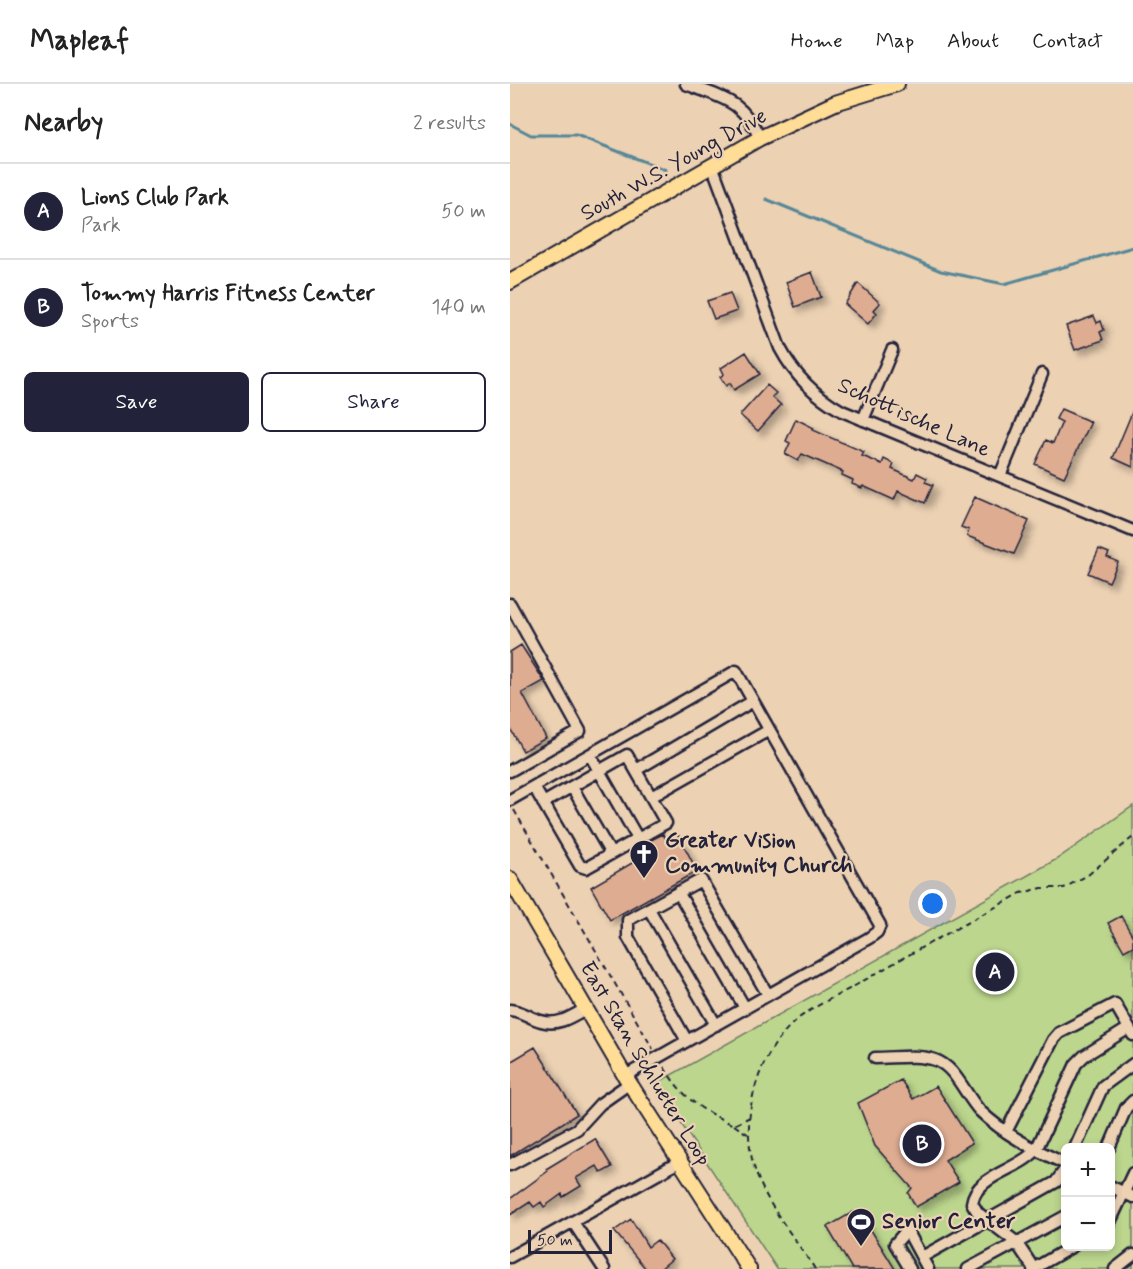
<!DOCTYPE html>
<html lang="en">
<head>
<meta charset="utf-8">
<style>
  body { margin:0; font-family:Mynerve,sans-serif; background:#f2f2f2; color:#222 }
  .controls { position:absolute; right:18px; bottom:18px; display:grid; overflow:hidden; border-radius:9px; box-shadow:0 3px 9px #0003 }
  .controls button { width:54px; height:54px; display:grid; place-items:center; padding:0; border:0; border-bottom:2px solid #e0e0e0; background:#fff; color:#222; font:30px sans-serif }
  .scale { position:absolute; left:18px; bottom:15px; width:84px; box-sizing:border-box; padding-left:6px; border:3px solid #22223b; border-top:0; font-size:16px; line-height:21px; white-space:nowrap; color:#22223b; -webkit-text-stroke:4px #ecd1b3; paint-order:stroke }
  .you { position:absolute; left:423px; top:820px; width:21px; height:21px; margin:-15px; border:4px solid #fff; border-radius:50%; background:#1a73e8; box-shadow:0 0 0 9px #1a73e833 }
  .badge { display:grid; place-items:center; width:39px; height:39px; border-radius:50%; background:#22223b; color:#fff; font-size:20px; font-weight:700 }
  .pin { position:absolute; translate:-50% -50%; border:3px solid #fff; box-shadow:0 2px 6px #0006 }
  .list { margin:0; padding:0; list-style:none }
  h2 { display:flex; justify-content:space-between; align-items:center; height:78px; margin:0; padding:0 24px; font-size:26px }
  h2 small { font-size:20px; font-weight:400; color:#767676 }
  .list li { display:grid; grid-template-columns:39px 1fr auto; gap:18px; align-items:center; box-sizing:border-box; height:96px; padding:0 24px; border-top:2px solid #e0e0e0 }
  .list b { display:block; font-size:22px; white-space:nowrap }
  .list p { margin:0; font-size:20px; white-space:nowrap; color:#767676 }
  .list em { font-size:20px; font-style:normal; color:#767676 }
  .actions { display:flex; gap:12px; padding:18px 24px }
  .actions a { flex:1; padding:14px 0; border:2px solid #22223b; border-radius:9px; text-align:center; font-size:21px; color:#22223b }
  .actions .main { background:#22223b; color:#fff }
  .map { position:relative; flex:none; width:623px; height:1185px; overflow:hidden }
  header { display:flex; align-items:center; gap:36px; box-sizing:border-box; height:84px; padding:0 30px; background:#fff; border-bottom:2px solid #e0e0e0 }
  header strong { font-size:28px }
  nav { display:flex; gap:33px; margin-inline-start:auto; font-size:21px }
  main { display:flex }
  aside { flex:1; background:#fff }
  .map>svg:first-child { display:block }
  .green { fill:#bcd68d; stroke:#6f7c64; stroke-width:1.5; fill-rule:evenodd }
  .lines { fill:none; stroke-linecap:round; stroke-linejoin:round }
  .stream { stroke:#578797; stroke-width:3 }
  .building { fill:#deac91; stroke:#22223b; stroke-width:1.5; filter:url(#shadow) }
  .minor-casing { stroke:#22223b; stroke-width:15 }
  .major-casing { stroke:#22223b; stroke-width:18 }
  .path { stroke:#22223b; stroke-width:2; stroke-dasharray:6 4.5; stroke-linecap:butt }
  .minor { stroke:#ecd1b3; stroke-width:10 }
  .major { stroke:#ffdd96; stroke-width:14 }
  .labels { text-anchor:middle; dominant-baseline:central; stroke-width:4.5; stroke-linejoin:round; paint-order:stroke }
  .street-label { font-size:22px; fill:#22223b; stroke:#ecd1b3 }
  .poi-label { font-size:22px; font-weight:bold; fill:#22223b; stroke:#ecd1b3; text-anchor:start }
</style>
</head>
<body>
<header>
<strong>Mapleaf</strong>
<nav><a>Home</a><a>Map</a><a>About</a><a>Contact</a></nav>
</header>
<main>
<aside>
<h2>Nearby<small>2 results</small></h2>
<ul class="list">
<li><span class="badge">A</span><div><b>Lions Club Park</b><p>Park</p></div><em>50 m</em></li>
<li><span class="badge">B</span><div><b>Tommy Harris Fitness Center</b><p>Sports</p></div><em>140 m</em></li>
</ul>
<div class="actions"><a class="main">Save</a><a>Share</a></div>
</aside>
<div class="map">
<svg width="623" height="1185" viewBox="0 0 623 1185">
  <defs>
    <filter id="shadow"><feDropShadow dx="5" dy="5" stdDeviation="3" flood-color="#0004"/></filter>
  </defs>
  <rect width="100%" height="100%" fill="#ecd1b3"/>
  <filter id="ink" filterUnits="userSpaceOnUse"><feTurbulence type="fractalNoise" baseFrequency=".0167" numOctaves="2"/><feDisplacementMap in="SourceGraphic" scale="12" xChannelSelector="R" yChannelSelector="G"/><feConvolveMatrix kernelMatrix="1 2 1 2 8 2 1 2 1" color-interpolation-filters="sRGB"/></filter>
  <g filter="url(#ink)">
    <!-- green -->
    <path class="green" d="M 623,722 L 623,1185 L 267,1185 L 145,1000 L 547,775 ZM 556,1064 L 600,1064 L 600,1162 L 556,1162 Z"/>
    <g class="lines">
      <!-- stream -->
      <path class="stream" d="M 0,40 L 21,51 L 66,51 L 156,86
        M 256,115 L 431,187 L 494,200 L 623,163"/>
    </g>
    <!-- building -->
    <path class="building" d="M 302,188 L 311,213 L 285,223 L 276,198 Z
      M 348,199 L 370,219 L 364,226 L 367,229 L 358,240 L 335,220 Z
      M 220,209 L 227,227 L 204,235 L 197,217 Z
      M 584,232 L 587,239 L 591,237 L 594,246 L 590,248 L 593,256 L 565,266 L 556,242 Z
      M 236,268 L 250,290 L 224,306 L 220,299 L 216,302 L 210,293 L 214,290 L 211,284 Z
      M 257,301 L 266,309 L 262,313 L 271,321 L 248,347 L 230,331 Z
      M 551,325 L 581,338 L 554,393 L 525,380 L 536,356 L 543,359 L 552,338 L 546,335 Z
      M 623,326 L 623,383 L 603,374 Z
      M 286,335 L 304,344 L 303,346 L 354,368 L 352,372 L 372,380 L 374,375 L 384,380 L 382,385 L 404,395 L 407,389 L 417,394 L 415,398 L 423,401 L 415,419 L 388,407 L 384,416 L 353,402 L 352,404 L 342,400 L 343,396 L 332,391 L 333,388 L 292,370 L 288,377 L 275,370 L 280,359 L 276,357 Z
      M 465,413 L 519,437 L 504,470 L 457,452 L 459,446 L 451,443 Z
      M 589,465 L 599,469 L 597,473 L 608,478 L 599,498 L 578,489 Z
      M 11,561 L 34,597 L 12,609 L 36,654 L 13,667 L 0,644 L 0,568 Z
      M 153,750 L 158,759 L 169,752 L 187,787 L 100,836 L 81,803 L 141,768 L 135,759 Z
      M 611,832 L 623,853 L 623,862 L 614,867 L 598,839 Z
      M 25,963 L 67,1030 L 0,1072 L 0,978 Z
      M 391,996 L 403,1015 L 426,1002 L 462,1059 L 435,1076 L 449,1098 L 406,1123 L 398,1109 L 402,1104 L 365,1062 L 348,1019 Z
      M 85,1055 L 102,1083 L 91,1089 L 87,1082 L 66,1094 L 71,1102 L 53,1113 L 52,1110 L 34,1123 L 31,1118 L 24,1123 L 20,1118 L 0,1131 L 0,1115 L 38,1087 L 36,1085 Z
      M 343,1128 L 353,1133 L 385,1185 L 342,1185 L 317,1143 Z
      M 121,1135 L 138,1163 L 147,1156 L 162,1175 L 150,1185 L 136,1185 L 104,1147 Z"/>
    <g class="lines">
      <!-- minor casing -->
      <g class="minor-casing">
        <path id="minor" d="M 176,0 C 214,15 231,15 250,54
          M 202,81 L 270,264 C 285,292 304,311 332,327 L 623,447
          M 353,336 L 382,266
          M 490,392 L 532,290
          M 0,520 L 70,647 L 0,687
          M 80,671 L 128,755
          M 126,686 L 243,617
          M 24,703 L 70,782 L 76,784 L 156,739 L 117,671 L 33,719
          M 62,703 L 101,770
          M 141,713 L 259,646
          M 0,716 L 226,587 L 370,841 L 367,848 L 359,854 L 115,992
          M 168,808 L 235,924
          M 139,825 L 206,941
          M 0,926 C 13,927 19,934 31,937 C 48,942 61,933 75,925
          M 177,957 L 118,853 L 118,836 L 191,796 L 258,911
          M 365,974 C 384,974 407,970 425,976 C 446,983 455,1011 470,1027 C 495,1051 525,1066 556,1080
          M 496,1048 L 543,956 L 549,949 L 605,920 L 623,951
          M 565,1064 L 593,1002 L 623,980
          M 599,1064 L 616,1024 L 623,1017
          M 0,1081 L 67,1045 L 90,1020 L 120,999
          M 600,1102 L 623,1113
          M 63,1138 L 94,1185
          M 600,1138 L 623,1089
          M 0,1173 L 169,1078
          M 412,1173 L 546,1098 L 556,1084
          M 400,1185 L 385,1160 L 397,1146 L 418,1185
          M 458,1185 L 556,1132
          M 523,1185 L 563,1162
          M 524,1185 L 506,1158 L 468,1129 L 462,1119 C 466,1091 509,1086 526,1066 L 566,980 L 574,972 L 619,944
          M 605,1185 L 623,1171"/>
      </g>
      <!-- major casing -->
      <g class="major-casing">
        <path id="major" d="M 0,198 L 250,54 L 325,19 L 387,0
          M 0,795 L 115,992 L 239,1185"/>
      </g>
      <!-- path -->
      <path class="path" d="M 4,726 L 143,965
        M 154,983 C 173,1014 190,1026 224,1041 L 240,1033
        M 224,1041 L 239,1051
        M 305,1185 C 283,1151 251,1115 242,1075 C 231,1027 250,965 289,934 C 306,921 329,911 348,900 C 402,868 457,839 511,809 L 532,804 L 554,804 L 578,791 L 623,753"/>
      <!-- minor -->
      <use href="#minor" class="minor"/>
      <!-- major -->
      <use href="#major" class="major"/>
    </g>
  </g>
  <!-- icons -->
  <defs>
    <g id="church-pin" transform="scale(1.5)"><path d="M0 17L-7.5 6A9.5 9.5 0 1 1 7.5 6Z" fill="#22223b" stroke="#ecd1b3"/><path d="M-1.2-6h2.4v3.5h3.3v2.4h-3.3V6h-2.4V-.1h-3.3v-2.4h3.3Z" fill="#fff"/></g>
    <g id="stadium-pin" transform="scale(1.5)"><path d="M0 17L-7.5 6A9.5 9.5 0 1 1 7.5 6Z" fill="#22223b" stroke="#ecd1b3"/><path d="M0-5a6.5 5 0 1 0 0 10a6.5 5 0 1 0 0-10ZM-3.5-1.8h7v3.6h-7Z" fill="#fff"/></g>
  </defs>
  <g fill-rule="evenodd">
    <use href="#church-pin" x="134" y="770"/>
    <use href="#stadium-pin" x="351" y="1138"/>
  </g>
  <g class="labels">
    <!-- street labels -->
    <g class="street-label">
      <text transform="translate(164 81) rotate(-29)">South W.S. Young Drive</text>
      <text transform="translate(404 334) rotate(24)">Schottische Lane</text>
      <text transform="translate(135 980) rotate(59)">East Stan Schlueter Loop</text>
    </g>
    <!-- poi labels -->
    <g class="poi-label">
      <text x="155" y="757">Greater Vision<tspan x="155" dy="25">Community Church</tspan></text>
      <text x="372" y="1138">Senior Center</text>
    </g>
  </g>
</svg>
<div class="controls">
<button>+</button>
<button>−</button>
</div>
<div class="scale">50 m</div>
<div class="you"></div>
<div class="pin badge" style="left:485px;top:888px">A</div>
<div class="pin badge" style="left:412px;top:1060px">B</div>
</div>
</main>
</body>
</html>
